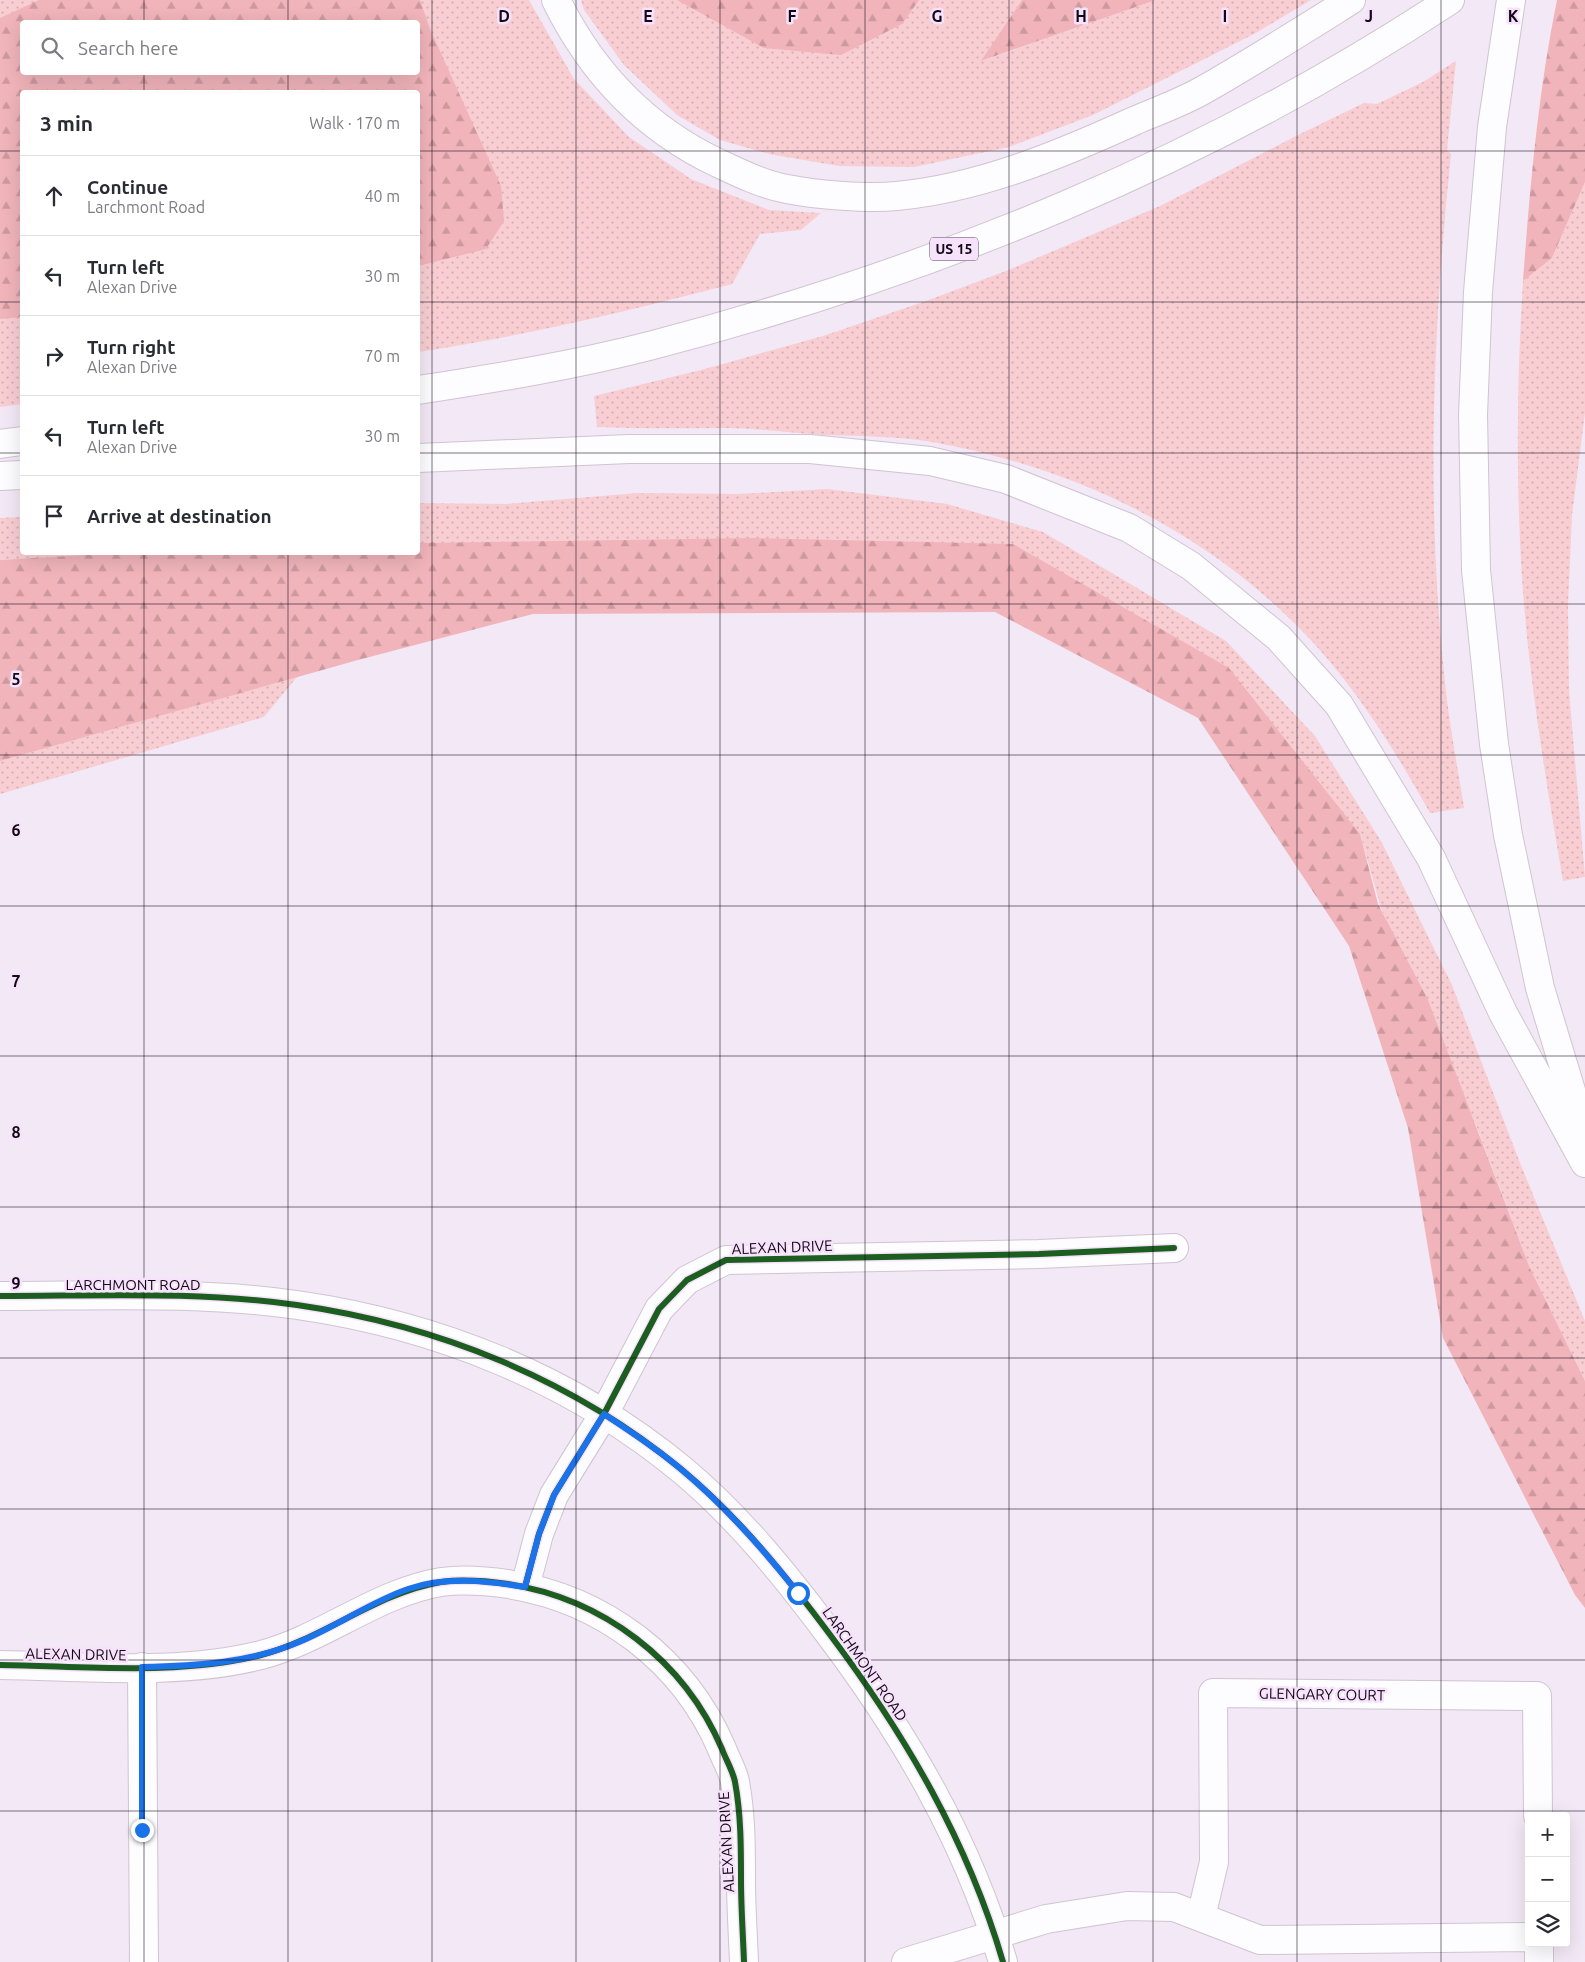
<!DOCTYPE html>
<html lang="en">
<head>
<meta charset="utf-8">
<style>
  body { margin:0; font-family:Ubuntu,sans-serif; background:#f7f7f7; color:#2b2b33 }
  .controls { position:absolute; right:15px; bottom:15px; display:grid; overflow:hidden; border-radius:5px; box-shadow:0 5px 20px #0002 }
  .controls button { width:45px; height:45px; display:grid; place-items:center; padding:0; border:0; border-bottom:1px solid #e1e1e2; background:#fff; color:#2b2b33; font:25px sans-serif }
  .stop { position:absolute; width:15px; height:15px; margin:-11px; border:4px solid #1a73e8; border-radius:50%; background:#fff }
  .stop.end { background:#1a73e8; border-color:#fff; box-shadow:0 1px 5px #0008 }
  .list { margin:0; padding:0; list-style:none }
  h2 { display:flex; justify-content:space-between; align-items:center; height:65px; margin:0; padding:0 20px; font-size:21px }
  h2 small { font-size:16px; font-weight:400; color:#7c7c81 }
  .list li { display:grid; grid-template-columns:32px 1fr auto; gap:15px; align-items:center; box-sizing:border-box; height:80px; padding:0 20px; border-top:1px solid #e1e1e2 }
  .list b { display:block; font-size:19px; white-space:nowrap }
  .list p { margin:0; font-size:16px; white-space:nowrap; color:#7c7c81 }
  .list em { font-size:16px; font-style:normal; color:#7c7c81 }
  .icon { flex:none; width:28px; height:28px; fill:none; stroke:currentColor; stroke-width:2; stroke-linecap:round; stroke-linejoin:round }
  .map { position:relative; flex:none; width:1585px; height:1962px; overflow:hidden }
  .search { position:absolute; background:#fff; box-shadow:0 5px 20px #0002; left:20px; top:20px; width:400px; height:55px; display:flex; align-items:center; gap:12px; box-sizing:border-box; padding:0 18px; border-radius:5px; color:#7c7c81; font-size:19px }
  .panel { position:absolute; background:#fff; box-shadow:0 5px 20px #0002; left:20px; top:90px; width:400px; height:465px; border-radius:5px }
  .map>svg:first-child { display:block }
  .grass { fill:url(#grass-dots); fill-rule:evenodd }
  .forest { fill:url(#forest-firs); fill-rule:evenodd }
  .lines { fill:none; stroke-linecap:round; stroke-linejoin:round }
  .street-casing { stroke:#d0c4d2; stroke-width:30 }
  .highway-casing { stroke:#d0c4d2; stroke-width:30 }
  .street { stroke:#fdfcfe; stroke-width:28 }
  .highway { stroke:#fdfcfe; stroke-width:28 }
  .cycleway-casing { stroke:#f7e2fb; stroke-width:9 }
  .cycleway { stroke:#1b5e20; stroke-width:6 }
  .route { stroke:#1a73e8; stroke-width:6 }
  .grid { fill:none; stroke:#130815; stroke-width:1; stroke-opacity:0.55 }
  .labels { text-anchor:middle; dominant-baseline:central; stroke-width:5; stroke-linejoin:round; paint-order:stroke }
  .shield { fill:#f7e2fb; stroke:#57495a; stroke-width:1 }
  .shield-label { font-size:14px; font-weight:bold; fill:#130815 }
  .street-label { font-size:15px; fill:#130815; stroke:#f7e2fb }
  .grid-label { font-size:16px; text-anchor:middle; font-weight:bold; fill:#130815; stroke:#f7e2fb; stroke-width:5; stroke-linejoin:round; paint-order:stroke }
</style>
</head>
<body>
<div class="map">
<svg width="1585" height="1962" viewBox="0 0 1585 1962">
  <defs>
    <pattern id="grass-dots" width="8" height="8" patternUnits="userSpaceOnUse" patternTransform="scale(1.25)"><rect width="8" height="8" fill="#f8ced3"/><path d="M2 2h.1M6 6h.1" fill="none" stroke="#d4afb4" stroke-width="1.8" stroke-linecap="round"/></pattern>
    <pattern id="forest-firs" width="22" height="20" patternUnits="userSpaceOnUse" patternTransform="scale(1.25)"><rect width="22" height="20" fill="#f0b4ba"/><path d="M5 1l3.5 6h-7zM16 11l3.5 6h-7z" fill="#cd999f"/></pattern>
  </defs>
  <rect width="100%" height="100%" fill="#f3e8f5"/>
  <!-- grass -->
  <path class="grass" d="M 0,0 L 529,0 L 574,79 L 629,137 L 691,179 L 769,210 L 821,213 L 801,230 L 760,234 L 732,284 C 628,311 524,336 418,352 L 418,92 L 22,92 L 22,404 L 0,407 ZM 22,22 L 418,22 L 418,72 L 22,72 Z
    M 581,0 L 1022,0 L 982,61 L 1156,0 L 1311,0 L 1254,34 L 1093,115 L 1009,147 L 914,167 L 839,166 L 769,154 L 720,140 L 677,115 L 624,65 L 584,10 Z
    M 1456,61 L 1447,150 L 1451,154 C 1433,326 1426,500 1444,673 C 1448,718 1457,763 1464,808 L 1430,813 C 1391,743 1347,673 1289,618 C 1191,523 1066,466 932,442 C 897,436 859,436 824,435 C 793,433 761,429 730,428 C 686,428 642,429 597,427 L 594,396 L 701,370 L 823,336 L 926,301 L 1006,271 L 1160,206 L 1302,133 L 1364,103 L 1377,104 L 1423,82 Z
    M 1585,182 L 1585,413 L 1572,515 L 1568,605 L 1569,691 L 1585,877 L 1563,881 C 1545,775 1527,669 1521,562 C 1516,468 1517,375 1523,281 L 1552,258 Z
    M 827,489 L 947,504 L 1043,532 L 1226,641 L 1315,736 L 1381,841 L 1452,985 L 1520,1163 L 1585,1321 L 1585,1381 L 1529,1266 L 1476,1125 L 1381,908 L 1360,834 L 1013,544 L 418,543 L 418,503 L 506,504 L 638,493 L 738,494 Z
    M 22,517 L 22,552 L 140,553 L 0,560 L 0,518 Z
    M 297,677 L 264,717 L 0,794 L 0,761 Z"/>
  <!-- forest -->
  <path class="forest" d="M 39,0 L 420,0 L 430,29 L 501,186 L 504,221 L 486,249 L 418,266 L 418,92 L 22,92 L 22,317 L 0,319 L 0,18 ZM 22,22 L 418,22 L 418,72 L 22,72 Z
    M 677,0 L 919,0 L 902,24 L 841,55 L 764,48 Z
    M 1022,0 L 1156,0 L 981,61 Z
    M 1557,0 L 1585,0 L 1585,182 L 1552,258 L 1523,281 C 1530,186 1538,93 1557,0 Z
    M 753,538 L 1013,544 L 1229,668 L 1360,834 L 1378,904 L 1428,1000 L 1529,1266 L 1585,1381 L 1585,1608 L 1575,1595 L 1443,1338 L 1408,1128 L 1349,946 L 1198,718 L 995,612 L 533,614 L 358,660 L 0,761 L 0,560 L 138,552 L 418,552 L 418,543 Z"/>
  <g class="lines">
    <!-- street casing -->
    <g class="street-casing">
      <path id="street" d="M 0,1296 C 99,1296 199,1291 297,1305 C 437,1325 572,1379 681,1469 C 739,1517 787,1577 831,1636 C 906,1736 968,1842 1003,1962
        M 525,1587 L 539,1534 L 554,1495 L 604,1414 L 659,1309 L 687,1280 L 726,1260 L 1039,1254 L 1174,1248
        M 0,1665 C 84,1666 179,1676 261,1655 C 325,1638 376,1593 441,1582 C 463,1579 487,1581 508,1584 C 603,1599 684,1660 722,1749 C 726,1760 733,1771 735,1782 C 741,1814 741,1848 741,1880 C 741,1907 743,1935 744,1962
        M 142,1667 L 144,1962
        M 1201,1917 L 1214,1862 L 1213,1693 L 1537,1696 L 1538,1816
        M 1539,1943 L 1539,1962
        M 906,1962 L 1046,1919 L 1127,1906 L 1174,1907 L 1260,1940 L 1529,1937"/>
    </g>
    <!-- highway casing -->
    <g class="highway-casing">
      <path id="highway" d="M 556,0 C 592,73 644,128 718,163 C 739,173 764,185 787,189 C 817,195 868,199 897,196 C 980,188 1059,155 1134,121 C 1157,111 1183,102 1205,89 C 1254,61 1303,30 1351,0
        M 1511,0 L 1492,127 L 1478,292 L 1473,415 L 1476,570 L 1494,744 L 1508,835 L 1540,988 L 1585,1137
        M 418,390 C 496,378 576,365 653,345 C 933,272 1208,160 1450,0
        M 0,444 L 22,441
        M 418,458 L 629,449 L 810,449 L 930,461 L 1006,479 L 1129,528 L 1191,566 L 1279,638 L 1339,705 L 1431,858 L 1503,1013 L 1585,1163
        M 0,476 L 22,475"/>
    </g>
    <!-- street -->
    <use href="#street" class="street"/>
    <!-- highway -->
    <use href="#highway" class="highway"/>
    <!-- cycleway casing -->
    <g class="cycleway-casing">
      <path id="cycleway" d="M 0,1296 C 99,1296 199,1291 297,1305 C 437,1325 572,1379 681,1469 C 739,1517 787,1577 831,1636 C 906,1736 968,1842 1003,1962
        M 525,1587 L 539,1534 L 554,1495 L 604,1414 L 659,1309 L 687,1280 L 726,1260 L 1039,1254 L 1174,1248
        M 0,1665 C 84,1666 179,1676 261,1655 C 325,1638 376,1593 441,1582 C 463,1579 487,1581 508,1584 C 603,1599 684,1660 722,1749 C 726,1760 733,1771 735,1782 C 741,1814 741,1848 741,1880 C 741,1907 743,1935 744,1962"/>
    </g>
    <!-- cycleway -->
    <use href="#cycleway" class="cycleway"/>
  </g>
  <g class="lines">
    <!-- route -->
    <path class="route" d="M 142,1830 L 142,1667 C 196,1666 249,1663 299,1642 C 336,1627 370,1602 408,1589 C 446,1576 487,1581 525,1587 L 539,1534 L 554,1495 L 604,1414 C 631,1432 658,1449 682,1470 C 725,1506 764,1550 798,1593"/>
  </g>
  <!-- grid -->
  <path class="grid" d="M 144,0 L 144,22M 288,0 L 288,22M 432,0 L 432,1962M 576,0 L 576,1962M 720,0 L 720,1962M 865,0 L 865,1962M 1009,0 L 1009,1962M 1153,0 L 1153,1962M 1297,0 L 1297,1962M 1441,0 L 1441,1962M 144,72 L 144,92M 288,72 L 288,92M 0,151 L 22,151M 418,151 L 1585,151M 0,302 L 22,302M 418,302 L 1585,302M 0,453 L 22,453M 418,453 L 1585,453M 144,552 L 144,1962M 288,552 L 288,1962M 0,604 L 1585,604M 0,755 L 1585,755M 0,906 L 1585,906M 0,1056 L 1585,1056M 0,1207 L 1585,1207M 0,1358 L 1585,1358M 0,1509 L 1585,1509M 0,1660 L 1585,1660M 0,1811 L 1585,1811"/>
  <g class="labels">
    <!-- shield labels -->
    <rect class="shield" x="930" y="237.5" width="48" height="23" rx="4"/>
    <g class="shield-label">
      <text x="954" y="249">US 15</text>
    </g>
    <!-- street labels -->
    <g class="street-label">
      <text transform="translate(782 1247) rotate(-2)">ALEXAN DRIVE</text>
      <text x="133" y="1284">LARCHMONT ROAD</text>
      <text transform="translate(76 1654) rotate(1)">ALEXAN DRIVE</text>
      <text transform="translate(865 1664) rotate(55)">LARCHMONT ROAD</text>
      <text transform="translate(1322 1694) rotate(1)">GLENGARY COURT</text>
      <text transform="translate(726 1842) rotate(-93)">ALEXAN DRIVE</text>
    </g>
  </g>
  <g class="grid-label">
    <text x="504" y="22">D</text>
    <text x="648" y="22">E</text>
    <text x="792" y="22">F</text>
    <text x="937" y="22">G</text>
    <text x="1081" y="22">H</text>
    <text x="1225" y="22">I</text>
    <text x="1369" y="22">J</text>
    <text x="1513" y="22">K</text>
    <text x="16" y="685">5</text>
    <text x="16" y="836">6</text>
    <text x="16" y="987">7</text>
    <text x="16" y="1138">8</text>
    <text x="16" y="1289">9</text>
  </g>
</svg>
<div class="controls">
<button>+</button>
<button>−</button>
<button><svg class="icon" aria-label="layers" viewBox="0 0 24 24"><path d="M12 4l9 5-9 5-9-5zM3 14l9 5 9-5"/></svg></button>
</div>
<div class="stop" style="left:798px;top:1593px"></div>
<div class="stop end" style="left:142px;top:1830px"></div>
<div class="search"><svg class="icon" aria-label="search" viewBox="0 0 24 24"><circle cx="10" cy="10" r="6"/><path d="M15 15l6 6"/></svg>Search here</div>
<section class="panel">
<h2>3 min<small>Walk · 170 m</small></h2>
<ul class="list">
<li><svg class="icon" aria-label="ahead" viewBox="0 0 24 24"><path d="M12 20V5M6 11l6-6 6 6"/></svg><div><b>Continue</b><p>Larchmont Road</p></div><em>40 m</em></li>
<li><svg class="icon" aria-label="left" viewBox="0 0 24 24"><path d="M17 20v-9H6M10 6l-5 5 5 5"/></svg><div><b>Turn left</b><p>Alexan Drive</p></div><em>30 m</em></li>
<li><svg class="icon" aria-label="right" viewBox="0 0 24 24"><path d="M7 20v-9h11M14 6l5 5-5 5"/></svg><div><b>Turn right</b><p>Alexan Drive</p></div><em>70 m</em></li>
<li><svg class="icon" aria-label="left" viewBox="0 0 24 24"><path d="M17 20v-9H6M10 6l-5 5 5 5"/></svg><div><b>Turn left</b><p>Alexan Drive</p></div><em>30 m</em></li>
<li><svg class="icon" aria-label="arrive" viewBox="0 0 24 24"><path d="M6 21V4h12l-3 4 3 4H6"/></svg><div><b>Arrive at destination</b></div></li>
</ul>
</section>
</div>
</body>
</html>
